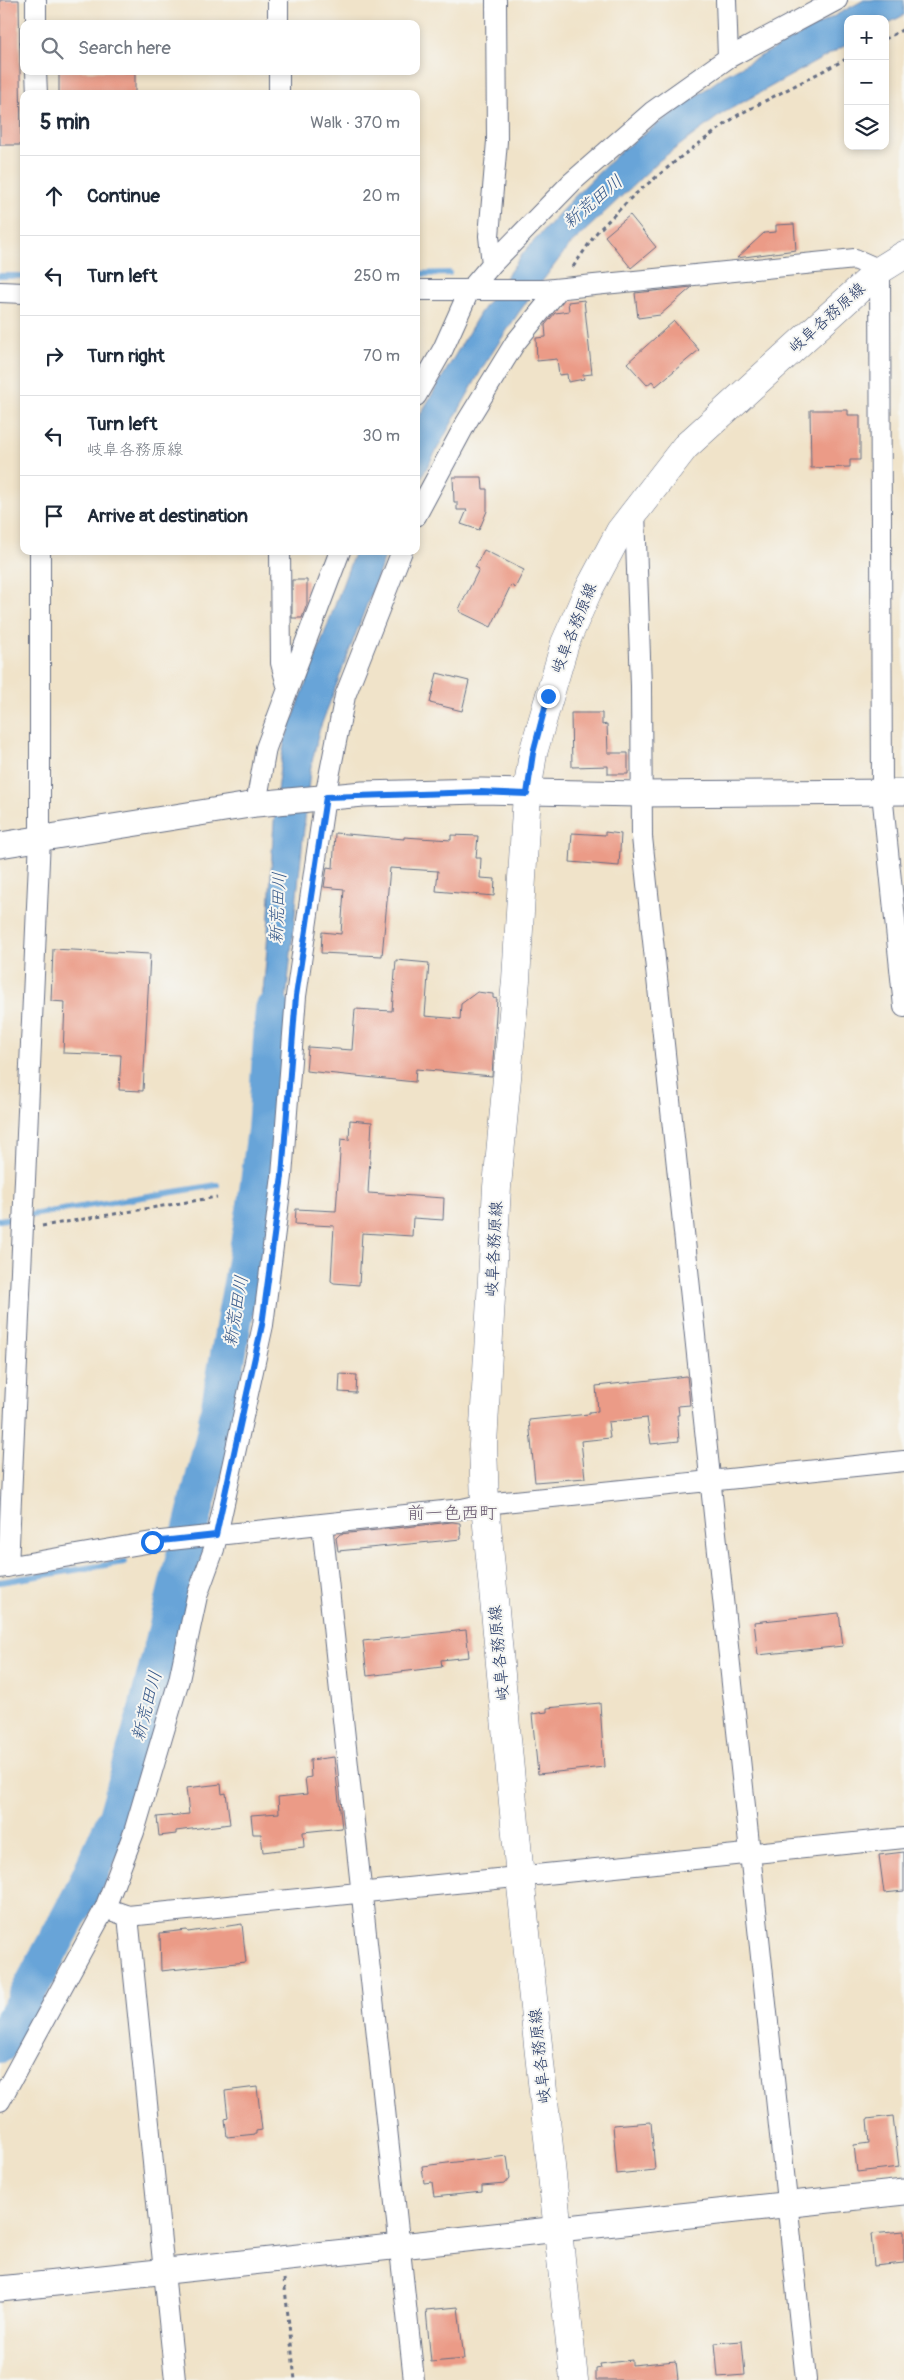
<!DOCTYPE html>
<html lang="en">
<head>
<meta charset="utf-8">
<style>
  body { margin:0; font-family:Pangolin,"Klee One",sans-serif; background:#f6f6f7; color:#1f2937 }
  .controls { position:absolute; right:15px; top:15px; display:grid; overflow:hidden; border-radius:10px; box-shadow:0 2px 8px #0003 }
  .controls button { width:45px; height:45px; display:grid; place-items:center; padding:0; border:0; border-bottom:1px solid #e0e1e3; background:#fff; color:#1f2937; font:25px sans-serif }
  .stop { position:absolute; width:15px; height:15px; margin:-11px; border:4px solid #1a73e8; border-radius:50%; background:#fff }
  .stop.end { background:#1a73e8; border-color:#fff; box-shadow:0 1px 5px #0008 }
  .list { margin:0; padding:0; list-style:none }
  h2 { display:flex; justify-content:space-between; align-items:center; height:65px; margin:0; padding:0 20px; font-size:21px }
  h2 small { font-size:16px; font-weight:400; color:#747a83 }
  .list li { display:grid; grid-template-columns:32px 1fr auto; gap:15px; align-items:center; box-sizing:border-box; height:80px; padding:0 20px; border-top:1px solid #e0e1e3 }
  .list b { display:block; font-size:19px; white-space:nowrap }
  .list p { margin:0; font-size:16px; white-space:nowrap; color:#747a83 }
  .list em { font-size:16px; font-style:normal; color:#747a83 }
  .icon { flex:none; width:28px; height:28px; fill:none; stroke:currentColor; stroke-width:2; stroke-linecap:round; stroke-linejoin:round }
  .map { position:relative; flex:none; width:904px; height:2380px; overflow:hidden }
  .search { position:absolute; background:#fff; box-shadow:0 2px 8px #0003; left:20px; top:20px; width:400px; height:55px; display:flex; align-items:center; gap:12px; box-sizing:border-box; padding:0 18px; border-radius:10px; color:#747a83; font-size:19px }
  .panel { position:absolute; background:#fff; box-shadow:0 2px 8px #0003; left:20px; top:90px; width:400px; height:465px; border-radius:10px }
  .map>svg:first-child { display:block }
  .water { fill:#67a4d8; stroke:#416a9b }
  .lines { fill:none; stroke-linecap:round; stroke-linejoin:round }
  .stream { stroke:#67a4d8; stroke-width:6 }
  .river { stroke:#67a4d8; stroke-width:36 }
  .building { fill:#eb9b87 }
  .minor-casing { stroke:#666e83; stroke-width:22 }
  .tertiary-casing { stroke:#666e83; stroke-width:27 }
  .secondary-casing { stroke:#666e83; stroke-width:29 }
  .path { stroke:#666e83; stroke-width:3; stroke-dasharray:4 4; stroke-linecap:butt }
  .minor { stroke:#fff; stroke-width:20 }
  .tertiary { stroke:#fff; stroke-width:25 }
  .secondary { stroke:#fff; stroke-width:28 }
  .route { stroke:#1a73e8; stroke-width:6 }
  .labels { text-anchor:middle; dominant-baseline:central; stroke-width:4; stroke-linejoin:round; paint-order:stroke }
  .street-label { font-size:16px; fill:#1b2f5e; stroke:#f6f6f2 }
  .water-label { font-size:18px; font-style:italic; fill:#365889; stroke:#f6f6f2 }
  .neighbourhood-label { font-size:18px; fill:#64556c; stroke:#f6f6f2 }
</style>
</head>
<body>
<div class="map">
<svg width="904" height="2380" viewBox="0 0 904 2380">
  <rect width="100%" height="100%" fill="#f6f6f2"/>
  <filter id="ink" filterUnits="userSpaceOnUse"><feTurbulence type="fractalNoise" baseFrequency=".02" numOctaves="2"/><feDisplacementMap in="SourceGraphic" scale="10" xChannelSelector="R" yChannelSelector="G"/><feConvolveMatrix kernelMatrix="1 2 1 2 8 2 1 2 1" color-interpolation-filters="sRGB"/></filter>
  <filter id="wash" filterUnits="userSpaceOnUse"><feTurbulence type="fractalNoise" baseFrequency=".0096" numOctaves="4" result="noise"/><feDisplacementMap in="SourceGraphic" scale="20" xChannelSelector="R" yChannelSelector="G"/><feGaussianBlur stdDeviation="1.12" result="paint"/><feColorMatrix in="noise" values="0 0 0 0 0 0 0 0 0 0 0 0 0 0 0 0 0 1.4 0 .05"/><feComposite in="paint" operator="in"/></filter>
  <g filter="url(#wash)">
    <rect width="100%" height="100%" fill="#f0e3c9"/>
    <!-- water -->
    <path class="water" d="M 864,0 L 904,0 L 904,15 L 885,25 L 885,19 L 848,19 L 848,44 L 723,113 L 660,160 L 568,247 L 519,312 L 484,365 L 416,487 L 416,422 L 480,313 L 524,252 L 576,195 L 622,150 L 724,76 Z
      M 355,551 L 387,551 L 319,731 L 310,771 L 280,1058 L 254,1056 C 259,1020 265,983 267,946 C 272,877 271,808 285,740 Z"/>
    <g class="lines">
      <!-- stream -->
      <path class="stream" d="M 416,274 L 449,273
        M 0,276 L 24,276
        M 0,1220 L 217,1185
        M 0,1582 L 124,1562"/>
      <!-- river -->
      <path class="river" d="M 0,2045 L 81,1894 L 116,1817 L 145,1714 L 213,1439 L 255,1205 L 265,1130 L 273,1009"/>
    </g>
    <g id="blocks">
      <!-- building -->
      <path class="building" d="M 0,0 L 19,0 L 21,145 L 0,145 Z
        M 59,71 L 135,71 L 135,94 L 59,94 Z
        M 630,215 L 656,247 L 631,268 L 605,236 Z
        M 794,224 L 796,250 L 737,258 L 764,233 L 776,232 L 776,225 Z
        M 692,287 L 660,315 L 638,318 L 635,293 Z
        M 584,300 L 592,374 L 583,375 L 584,379 L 568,382 L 567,374 L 559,375 L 557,359 L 537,361 L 536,338 L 546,337 L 545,325 L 555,313 L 569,311 L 568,302 Z
        M 674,321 L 699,350 L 656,386 L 652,381 L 647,385 L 627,363 Z
        M 810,410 L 848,410 L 848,415 L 860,415 L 860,460 L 850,460 L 850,467 L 811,468 Z
        M 453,477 L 482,477 L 483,489 L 487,489 L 487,511 L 479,530 L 461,524 L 467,510 L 457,510 L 457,502 L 454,502 Z
        M 484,550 L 524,570 L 515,588 L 511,585 L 491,627 L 460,612 L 459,609 L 479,569 L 475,567 Z
        M 292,580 L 307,580 L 307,604 L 302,618 L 292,618 Z
        M 437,673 L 469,681 L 462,711 L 430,703 Z
        M 571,713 L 602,713 L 602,725 L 607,724 L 608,753 L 628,753 L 628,774 L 608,774 L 608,766 L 572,767 Z
        M 605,832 L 621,834 L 619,866 L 570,862 L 572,833 L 605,835 Z
        M 335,833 L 404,839 L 404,837 L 451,840 L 451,835 L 478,836 L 476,858 L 481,858 L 480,878 L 495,879 L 494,896 L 436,891 L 438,871 L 390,868 L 382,956 L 321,953 L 322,932 L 341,934 L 344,889 L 324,887 L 327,867 L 333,868 Z
        M 53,949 L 150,954 L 143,1091 L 119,1090 L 121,1055 L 63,1053 L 65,1002 L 51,1001 Z
        M 396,960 L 429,963 L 425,1016 L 460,1019 L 461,1004 L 477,992 L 493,994 L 493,998 L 497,999 L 492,1076 L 416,1069 L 415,1082 L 306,1071 L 308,1047 L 352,1050 L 355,1009 L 392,1011 Z
        M 350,1120 L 372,1122 L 368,1193 L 444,1198 L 443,1220 L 413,1218 L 412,1236 L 362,1233 L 359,1285 L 334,1283 L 331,1281 L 334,1226 L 295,1224 L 296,1209 L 336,1211 L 341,1139 L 349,1140 Z
        M 340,1374 L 357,1375 L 356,1393 L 339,1392 Z
        M 687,1376 L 690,1405 L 678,1406 L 679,1415 L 677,1415 L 679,1441 L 651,1444 L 647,1418 L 608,1422 L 610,1438 L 581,1441 L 585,1478 L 535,1482 L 529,1420 L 589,1414 L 589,1412 L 598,1411 L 596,1386 Z
        M 452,1522 L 460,1523 L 461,1539 L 338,1551 L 336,1538 L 340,1534 Z
        M 839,1613 L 843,1646 L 758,1655 L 754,1622 Z
        M 466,1630 L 469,1657 L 441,1660 L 442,1667 L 367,1676 L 363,1641 Z
        M 600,1703 L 604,1767 L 538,1774 L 532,1714 L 547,1712 L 547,1708 Z
        M 334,1757 L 342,1828 L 303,1832 L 304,1847 L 263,1852 L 261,1834 L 253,1834 L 251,1815 L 279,1813 L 278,1797 L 307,1794 L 305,1778 L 311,1777 L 310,1760 Z
        M 221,1784 L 222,1794 L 226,1793 L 230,1824 L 176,1831 L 176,1834 L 159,1836 L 157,1817 L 189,1814 L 186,1788 Z
        M 904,1852 L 904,1891 L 884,1893 L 879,1855 Z
        M 242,1924 L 246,1962 L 161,1971 L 160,1933 L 187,1930 L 188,1932 Z
        M 257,2087 L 262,2130 L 256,2131 L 256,2134 L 227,2137 L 225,2119 L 228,2118 L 225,2091 Z
        M 893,2116 L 899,2167 L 857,2172 L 854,2145 L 869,2143 L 867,2119 Z
        M 651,2122 L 655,2170 L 617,2174 L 613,2125 Z
        M 507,2156 L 510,2178 L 505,2184 L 482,2186 L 482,2192 L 434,2197 L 432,2182 L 424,2183 L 422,2166 Z
        M 904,2231 L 904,2263 L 874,2266 L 871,2234 Z
        M 458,2307 L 464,2359 L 431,2362 L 426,2310 Z
        M 742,2341 L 745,2375 L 718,2377 L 715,2343 Z
        M 632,2360 L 632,2365 L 676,2361 L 678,2380 L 596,2380 L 596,2369 L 601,2368 L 600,2364 Z"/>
    </g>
  </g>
  <g filter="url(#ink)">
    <use href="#blocks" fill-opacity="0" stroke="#666e83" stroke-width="1"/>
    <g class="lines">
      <!-- minor casing -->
      <g class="minor-casing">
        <path id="minor" d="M 36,0 L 36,24
          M 278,0 L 278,24
          M 726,0 L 728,58
          M 36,71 L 37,94
          M 279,71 L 279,94
          M 492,264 L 572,182 L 652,112 L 728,58 L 837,0
          M 416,290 L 544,290 L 855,259 L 880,270 L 882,793 L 904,1007
          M 0,292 L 24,293
          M 416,396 L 443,349 L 469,291 L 492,264 L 489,236 L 497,141 L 496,0
          M 635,512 L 641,686 L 642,837 L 806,2380
          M 416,516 L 466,423 L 515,343 L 559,289
          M 288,689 L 340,551
          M 256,804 L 266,748 L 288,689 L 281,663 L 280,551
          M 322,1524 L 414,2380
          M 8,1567 L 40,838 L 40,551
          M 0,1568 L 152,1542 L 462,1509 L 485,1504 L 904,1461
          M 128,1916 L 105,1908 L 134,1832 L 179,1680 L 197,1596 L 214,1549 L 263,1325 L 282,1176 L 296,996 L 325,797 L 345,696 L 402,551
          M 0,2101 L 105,1908
          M 175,2380 L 128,1916 L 904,1838"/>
      </g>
      <!-- tertiary casing -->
      <g class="tertiary-casing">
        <path id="tertiary" d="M 0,845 L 256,804 L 363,794 L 481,791 L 640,794 L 904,792
          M 0,2289 L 904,2192"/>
      </g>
      <!-- secondary casing -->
      <g class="secondary-casing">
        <path id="secondary" d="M 574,2380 L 520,1877 L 485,1504 L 483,1445 L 497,1187 L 516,980 L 527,793 L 533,753 L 565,643 L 587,593 L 620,531 L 685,447 L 880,270 L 904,255"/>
      </g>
      <!-- path -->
      <path class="path" d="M 885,39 L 904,29
        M 573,267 L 597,232 L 633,196 L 682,156 L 738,115 L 848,58
        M 42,1226 L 217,1197
        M 284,2279 L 295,2380"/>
      <!-- minor -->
      <use href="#minor" class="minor"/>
      <!-- tertiary -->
      <use href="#tertiary" class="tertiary"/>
      <!-- secondary -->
      <use href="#secondary" class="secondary"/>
    </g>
  </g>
  <g class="lines" filter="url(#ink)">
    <!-- route -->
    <path class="route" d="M 152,1542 L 216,1535 L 262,1325 L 282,1176 L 296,996 L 326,797 L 481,792 L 527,794 L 533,753 L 548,696"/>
  </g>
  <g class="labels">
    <!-- street labels -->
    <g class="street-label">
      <text transform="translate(827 318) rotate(-42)">岐阜各務原線</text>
      <text transform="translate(574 628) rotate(-68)">岐阜各務原線</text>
      <text transform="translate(494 1249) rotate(-87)">岐阜各務原線</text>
      <text transform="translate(499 1653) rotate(-95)">岐阜各務原線</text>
      <text transform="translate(540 2056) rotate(-96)">岐阜各務原線</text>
    </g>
    <!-- water labels -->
    <g class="water-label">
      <text transform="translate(593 202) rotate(-40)">新荒田川</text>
      <text transform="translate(278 908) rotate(-87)">新荒田川</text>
      <text transform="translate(236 1311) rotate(-80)">新荒田川</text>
      <text transform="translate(147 1706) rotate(-75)">新荒田川</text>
    </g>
    <!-- neighbourhood labels -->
    <g class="neighbourhood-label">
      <text x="452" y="1513">前一色西町</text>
    </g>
  </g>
</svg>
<div class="controls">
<button>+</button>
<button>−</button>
<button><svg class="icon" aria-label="layers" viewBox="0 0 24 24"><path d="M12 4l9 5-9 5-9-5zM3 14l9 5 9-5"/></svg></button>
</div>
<div class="stop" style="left:152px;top:1542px"></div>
<div class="stop end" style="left:548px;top:696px"></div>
<div class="search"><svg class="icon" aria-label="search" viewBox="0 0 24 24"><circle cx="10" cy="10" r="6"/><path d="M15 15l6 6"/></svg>Search here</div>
<section class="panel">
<h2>5 min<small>Walk · 370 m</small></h2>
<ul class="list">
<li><svg class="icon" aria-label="ahead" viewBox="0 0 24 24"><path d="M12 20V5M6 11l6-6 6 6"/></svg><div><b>Continue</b></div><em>20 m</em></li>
<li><svg class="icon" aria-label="left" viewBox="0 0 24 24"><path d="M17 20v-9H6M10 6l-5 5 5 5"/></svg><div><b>Turn left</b></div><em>250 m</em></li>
<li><svg class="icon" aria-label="right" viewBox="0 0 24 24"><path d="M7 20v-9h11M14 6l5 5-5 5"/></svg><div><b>Turn right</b></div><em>70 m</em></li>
<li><svg class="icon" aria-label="left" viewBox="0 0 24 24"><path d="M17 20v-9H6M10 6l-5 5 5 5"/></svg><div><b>Turn left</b><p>岐阜各務原線</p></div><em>30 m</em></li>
<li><svg class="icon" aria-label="arrive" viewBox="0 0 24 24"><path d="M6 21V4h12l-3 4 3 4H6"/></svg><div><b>Arrive at destination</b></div></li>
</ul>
</section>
</div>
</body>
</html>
